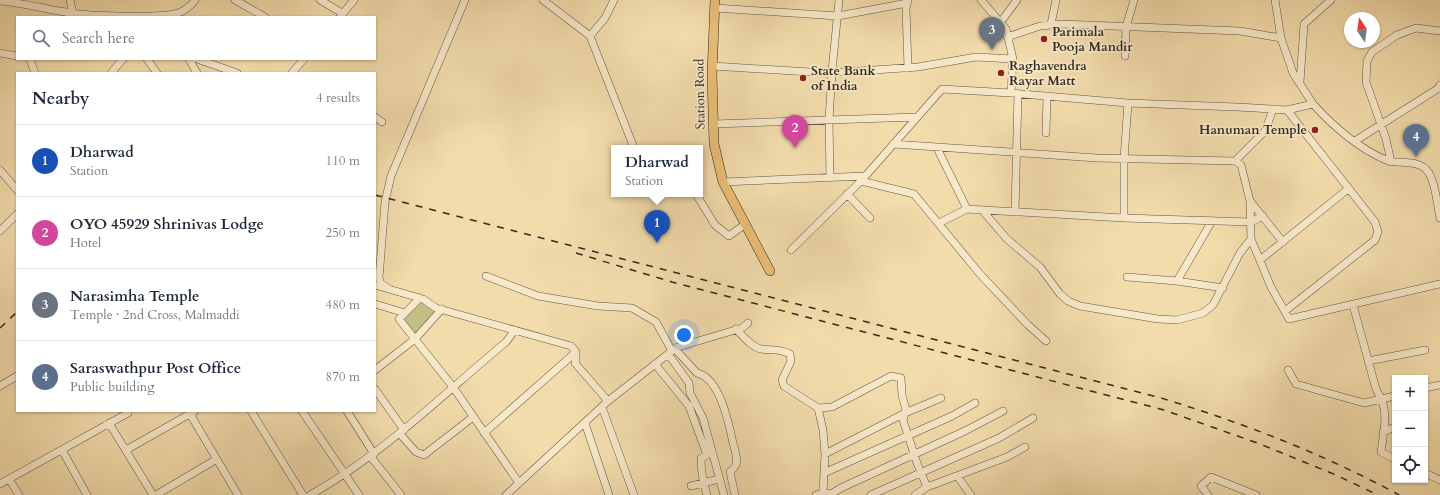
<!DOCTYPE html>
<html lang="en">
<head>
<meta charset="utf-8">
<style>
  body { margin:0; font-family:Cardo,serif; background:#f2f2f3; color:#1f2937 }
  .controls { position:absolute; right:12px; bottom:12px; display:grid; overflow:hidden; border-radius:0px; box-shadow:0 1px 3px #0004 }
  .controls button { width:36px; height:36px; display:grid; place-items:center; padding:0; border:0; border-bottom:1px solid #e0e1e3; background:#fff; color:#1f2937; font:20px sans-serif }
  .compass { position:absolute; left:1344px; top:12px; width:36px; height:36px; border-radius:50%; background:#fff; box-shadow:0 1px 3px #0004; rotate:347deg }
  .you { position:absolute; left:684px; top:335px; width:14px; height:14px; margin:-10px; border:3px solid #fff; border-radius:50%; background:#1a73e8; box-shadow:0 0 0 6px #1a73e833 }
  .badge { display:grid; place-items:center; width:26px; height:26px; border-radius:50%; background:#0b8043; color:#fff; font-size:13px; font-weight:700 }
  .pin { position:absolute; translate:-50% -33px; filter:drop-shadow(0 1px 2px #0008) }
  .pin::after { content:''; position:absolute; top:21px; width:14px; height:12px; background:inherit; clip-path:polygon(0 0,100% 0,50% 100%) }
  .popup { position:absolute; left:611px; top:145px; width:92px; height:52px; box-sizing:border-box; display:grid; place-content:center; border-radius:0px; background:#fff; filter:drop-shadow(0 1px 3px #0005); font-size:13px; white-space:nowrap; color:#747a83 }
  .popup b { font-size:15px; color:#1f2937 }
  .popup::after { content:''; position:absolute; left:50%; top:100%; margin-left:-8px; border:8px solid transparent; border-top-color:#fff }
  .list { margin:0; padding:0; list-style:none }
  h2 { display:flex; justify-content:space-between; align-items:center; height:52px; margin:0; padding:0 16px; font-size:17px }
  h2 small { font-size:13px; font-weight:400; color:#747a83 }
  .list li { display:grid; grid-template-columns:26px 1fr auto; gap:12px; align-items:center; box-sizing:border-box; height:72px; padding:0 16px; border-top:1px solid #e0e1e3 }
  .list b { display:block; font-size:15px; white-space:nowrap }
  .list p { margin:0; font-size:13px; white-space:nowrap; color:#747a83 }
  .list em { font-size:13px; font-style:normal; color:#747a83 }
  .icon { flex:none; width:22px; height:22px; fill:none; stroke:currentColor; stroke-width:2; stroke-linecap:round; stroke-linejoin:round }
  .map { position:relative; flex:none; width:1440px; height:495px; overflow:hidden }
  .search { position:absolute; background:#fff; box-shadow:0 1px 3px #0004; left:16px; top:16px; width:360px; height:44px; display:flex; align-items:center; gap:10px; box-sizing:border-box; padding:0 14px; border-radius:0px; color:#747a83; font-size:15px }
  .panel { position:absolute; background:#fff; box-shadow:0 1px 3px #0004; left:16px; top:72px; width:360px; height:340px; border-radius:0px }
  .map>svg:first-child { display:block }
  .green { fill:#c2be85; stroke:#7a7452 }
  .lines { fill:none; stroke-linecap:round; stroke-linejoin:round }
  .minor-casing { stroke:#625643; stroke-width:8 }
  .major-casing { stroke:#322a20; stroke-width:10 }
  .minor { stroke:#f7e8c9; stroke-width:7 }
  .major { stroke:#eabe76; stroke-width:9 }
  .rail { stroke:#322a20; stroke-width:1.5; stroke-dasharray:7 7; stroke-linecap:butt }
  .poi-dot { fill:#8f2418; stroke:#f7e8c9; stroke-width:1.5 }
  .labels { text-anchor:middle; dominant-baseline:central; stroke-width:3.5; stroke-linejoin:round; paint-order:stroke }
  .poi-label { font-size:13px; font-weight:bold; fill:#322a20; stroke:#f7e8c9; text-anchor:start }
  .street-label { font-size:13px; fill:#322a20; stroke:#f7e8c9 }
</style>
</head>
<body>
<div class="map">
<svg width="1440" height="495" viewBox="0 0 1440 495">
  <rect width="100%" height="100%" fill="#f3dcac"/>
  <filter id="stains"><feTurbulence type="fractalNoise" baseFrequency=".005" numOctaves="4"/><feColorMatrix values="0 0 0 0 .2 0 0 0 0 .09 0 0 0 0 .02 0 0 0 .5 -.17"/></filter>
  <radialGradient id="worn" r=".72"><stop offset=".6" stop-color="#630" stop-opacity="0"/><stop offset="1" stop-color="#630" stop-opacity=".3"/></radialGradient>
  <!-- green -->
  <path class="green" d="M 420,298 L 442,309 L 415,339 L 399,319 Z"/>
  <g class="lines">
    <!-- minor casing -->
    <g class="minor-casing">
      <path id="minor" d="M 70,0 L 73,14
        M 235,0 L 265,17
        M 320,0 L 342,13
        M 543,0 L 590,36 L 634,148
        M 908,0 L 906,8 L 908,68
        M 981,0 L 1006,29 L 1013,59 L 1011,93 L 1128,103 L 1237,107 L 1287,110 L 1313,104 C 1333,126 1358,148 1386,160 C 1400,165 1419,158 1429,173 C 1436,185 1437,204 1440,218
        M 1275,0 L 1281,38 L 1293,73 L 1313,104
        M 0,1 C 25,3 48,10 72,13 C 91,16 165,19 181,12 C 186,9 193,4 195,0
        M 715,8 L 838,16 L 907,3
        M 340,17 L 354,0
        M 1000,23 L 1017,0
        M 1051,24 L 1056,0
        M 590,36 L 605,18 L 614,0
        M 1007,37 L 1040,26 L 1061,24 L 1240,31 L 1281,38
        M 0,53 L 17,56
        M 1125,56 L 1126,27 L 1134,0
        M 30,59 L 35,73
        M 147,59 L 157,73
        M 189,59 L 197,73
        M 197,59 L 237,73
        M 712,66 L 810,72 L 844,72 L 918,67 L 976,57 L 1013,59
        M 111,73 L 123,59
        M 292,73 L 304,59
        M 1300,82 L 1304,24 L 1331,0
        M 375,117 L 382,122
        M 714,124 L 917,117
        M 1046,133 L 1047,96
        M 1355,141 L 1439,88 L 1440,85
        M 893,144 L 1097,158 L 1235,161 L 1241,165 L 1250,201 L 1283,242
        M 937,148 L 967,209
        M 1235,161 L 1265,131 L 1273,109
        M 1391,162 L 1386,139 L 1366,82 L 1367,61 L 1372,52 L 1397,35 L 1416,28 L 1440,31
        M 0,170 L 17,190
        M 830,177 L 829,120 L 832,71 L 839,0
        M 861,181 L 914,194 L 980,274 L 1028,325 L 1046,341
        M 723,182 L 865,176
        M 696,194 L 715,225 L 729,236 L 744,225
        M 847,194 L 870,218
        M 1250,201 L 1251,239 L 1271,287 L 1289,319 L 1440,284
        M 982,210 L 1007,239 L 1040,267 L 1060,294 L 1068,301 L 1080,306 L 1158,319 L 1177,320 L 1203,313 L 1213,305 L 1240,253 L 1251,239
        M 1015,212 L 1018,94
        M 1124,218 L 1124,159 L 1128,103
        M 939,223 L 967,209 L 1124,218 L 1251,222 L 1263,216
        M 0,231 L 17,214
        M 791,250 L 861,181 L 942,89 L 1011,93
        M 1260,260 L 1348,189
        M 486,276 L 538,296 L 598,306 L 632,308 L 656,322 L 672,351
        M 1127,277 L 1177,281 L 1223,288
        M 1177,281 L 1212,221
        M 375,285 L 423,299 L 436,308 L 571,346 C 577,351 577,356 575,363 L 608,401
        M 387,287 L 381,284 L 379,278 L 385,202 L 391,176 L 465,0
        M 420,298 L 399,319 L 453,387 L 519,483
        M 375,304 L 405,313
        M 1353,305 L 1376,389 C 1378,394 1381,397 1382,401 C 1388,416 1383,436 1381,452 L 1395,459
        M 1285,311 L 1375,240 L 1378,232 L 1375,222 L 1287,110
        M 736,329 C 743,336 751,347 761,349 C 773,351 777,348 790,354 L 791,361 L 782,380 L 784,386 L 818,408 L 823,430 L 825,454 L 823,493 L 816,495
        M 675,349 L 697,373 C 720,378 729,424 733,443 C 735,450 738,458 736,465 C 735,467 732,470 730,472 L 735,495
        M 668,354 L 689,383 L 690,393 L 703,418 L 724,495
        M 1368,361 L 1425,350
        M 655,364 L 689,406 L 707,455 L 701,458 C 701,470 703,483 707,495
        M 375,370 L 415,339 L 442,309
        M 1288,370 L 1296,384 L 1364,403 L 1395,396
        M 0,386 L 17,376
        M 1425,388 L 1440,385
        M 375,389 L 404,430
        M 602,407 L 634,495
        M 818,408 L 832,407 L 891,376 L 901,378 L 902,395 L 906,410 L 903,420 L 917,463 L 927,487
        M 251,411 L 303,495
        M 302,411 L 359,495
        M 347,411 L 374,454
        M 190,414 L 238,495
        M 109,423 L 153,495
        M 585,423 L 609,495
        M 1383,432 L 1395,427
        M 484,433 L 576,352
        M 400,434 L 416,452 L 424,455 L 473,417
        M 62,450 L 87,495
        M 126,450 L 195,411
        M 825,454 L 905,413 L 941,398
        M 371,457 L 401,495
        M 824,473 L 952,416 L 975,403
        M 1425,473 L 1440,480
        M 957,476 L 971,495
        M 9,479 L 19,495
        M 0,484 L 128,413
        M 691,486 L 719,479
        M 823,493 L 831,494 L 841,488 L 965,431 L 1003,411
        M 156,495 L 217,459
        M 310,495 C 385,453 441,396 506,342 L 515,330
        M 506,495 L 608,401 L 672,351 L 678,347 L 742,328 L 748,323
        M 871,495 L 999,438 L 1033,418
        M 915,495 L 927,487 L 1007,457 L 1025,447
        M 1208,495 L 1201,486 L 1211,477 L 1256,495"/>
    </g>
    <!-- major casing -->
    <g class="major-casing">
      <path id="major" d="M 715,0 L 712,74 L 714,144 L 723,182 L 770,271"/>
    </g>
    <!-- minor -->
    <use href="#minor" class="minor"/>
    <!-- major -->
    <use href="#major" class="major"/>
    <!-- rail -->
    <path class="rail" d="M 375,195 L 1161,398 C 1243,423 1324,454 1399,495
      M 576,253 L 672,282 L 1164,410 L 1260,444 L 1336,475 L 1378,495
      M 0,328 L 17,312"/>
  </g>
  <!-- markers -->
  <g class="poi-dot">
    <circle cx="1044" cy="39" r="4"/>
    <circle cx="1001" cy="73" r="4"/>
    <circle cx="803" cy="78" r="4"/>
    <circle cx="1315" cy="130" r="4"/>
  </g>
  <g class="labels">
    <!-- poi labels -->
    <g class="poi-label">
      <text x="1052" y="32">Parimala<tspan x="1052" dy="15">Pooja Mandir</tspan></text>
      <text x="1009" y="66">Raghavendra<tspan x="1009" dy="15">Rayar Matt</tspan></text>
      <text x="811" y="71">State Bank<tspan x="811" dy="15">of India</tspan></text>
      <text x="1307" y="130" text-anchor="end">Hanuman Temple</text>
    </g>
    <!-- street labels -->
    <g class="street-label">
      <text transform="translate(700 94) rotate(-91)">Station Road</text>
    </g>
  </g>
  <rect width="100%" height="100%" filter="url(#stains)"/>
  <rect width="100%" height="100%" fill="url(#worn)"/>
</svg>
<div class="controls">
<button>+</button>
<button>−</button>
<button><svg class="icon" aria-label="locate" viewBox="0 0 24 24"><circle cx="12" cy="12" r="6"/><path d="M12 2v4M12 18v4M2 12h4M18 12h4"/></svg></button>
</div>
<svg class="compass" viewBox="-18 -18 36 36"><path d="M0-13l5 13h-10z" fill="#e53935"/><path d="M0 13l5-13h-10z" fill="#747a83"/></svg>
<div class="you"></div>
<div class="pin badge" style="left:657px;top:243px;background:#1a4fb4">1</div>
<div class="popup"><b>Dharwad</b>Station</div>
<div class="pin badge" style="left:795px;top:148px;background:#d1479c">2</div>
<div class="pin badge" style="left:992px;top:50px;background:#6b7280">3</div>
<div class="pin badge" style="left:1416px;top:157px;background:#5c6f8a">4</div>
<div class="search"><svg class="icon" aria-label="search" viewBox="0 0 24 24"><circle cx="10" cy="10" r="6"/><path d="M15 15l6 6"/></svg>Search here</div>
<section class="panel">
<h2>Nearby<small>4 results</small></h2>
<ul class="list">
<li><span class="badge" style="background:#1a4fb4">1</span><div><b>Dharwad</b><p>Station</p></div><em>110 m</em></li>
<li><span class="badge" style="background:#d1479c">2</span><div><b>OYO 45929 Shrinivas Lodge</b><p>Hotel</p></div><em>250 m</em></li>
<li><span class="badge" style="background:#6b7280">3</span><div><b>Narasimha Temple</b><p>Temple · 2nd Cross, Malmaddi</p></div><em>480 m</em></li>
<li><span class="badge" style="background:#5c6f8a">4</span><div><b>Saraswathpur Post Office</b><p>Public building</p></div><em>870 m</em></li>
</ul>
</section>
</div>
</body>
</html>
